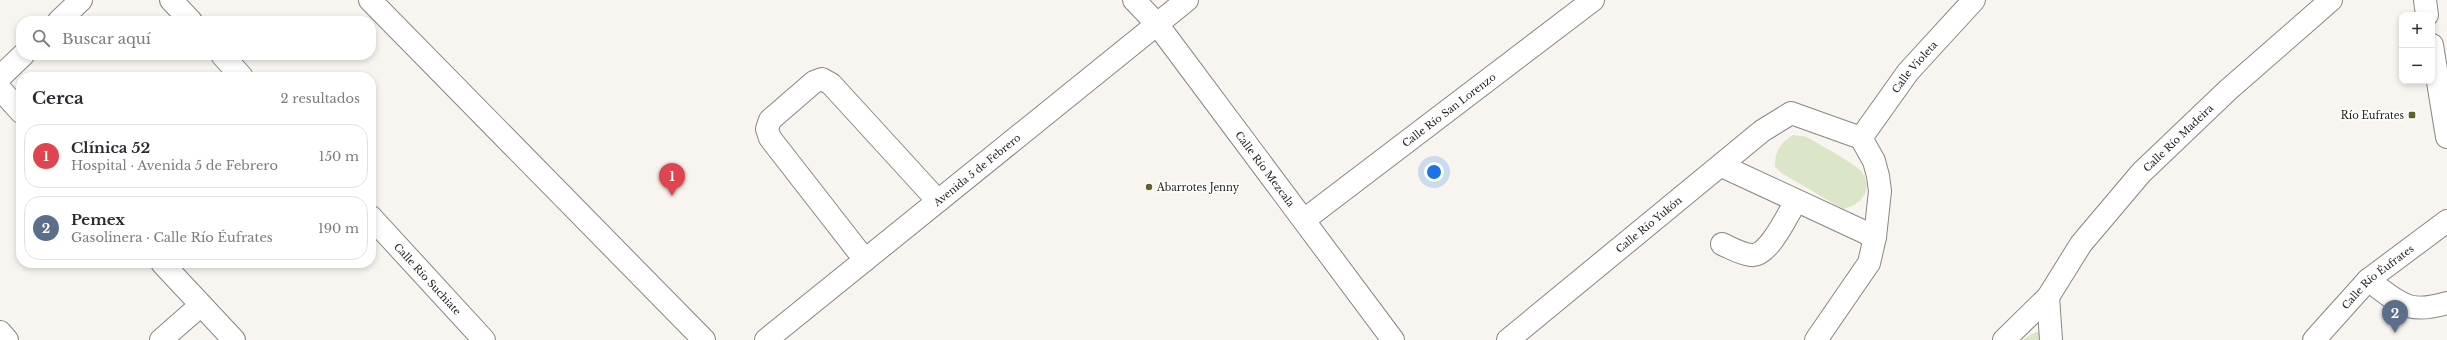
<!DOCTYPE html>
<html lang="es">
<head>
<meta charset="utf-8">
<style>
  body { margin:0; font-family:"Libre Baskerville",serif; background:#f2f2f3; color:#2b2b33 }
  .controls { position:absolute; right:12px; top:12px; display:grid; overflow:hidden; border-radius:8px; box-shadow:0 2px 6px #0003 }
  .controls button { width:36px; height:36px; display:grid; place-items:center; padding:0; border:0; border-bottom:1px solid #e1e1e2; background:#fff; color:#2b2b33; font:20px sans-serif }
  .you { position:absolute; left:1434px; top:172px; width:14px; height:14px; margin:-10px; border:3px solid #fff; border-radius:50%; background:#1a73e8; box-shadow:0 0 0 6px #1a73e833 }
  .badge { display:grid; place-items:center; width:26px; height:26px; border-radius:50%; background:#7c3aed; color:#fff; font-size:13px; font-weight:700 }
  .pin { position:absolute; translate:-50% -33px; filter:drop-shadow(0 1px 2px #0008) }
  .pin::after { content:''; position:absolute; top:21px; width:14px; height:12px; background:inherit; clip-path:polygon(0 0,100% 0,50% 100%) }
  .list { margin:0; padding:0; list-style:none }
  h2 { display:flex; justify-content:space-between; align-items:center; height:52px; margin:0; padding:0 16px; font-size:17px }
  h2 small { font-size:13px; font-weight:400; color:#7c7c81 }
  .list li { display:grid; grid-template-columns:26px 1fr auto; gap:12px; align-items:center; box-sizing:border-box; height:64px; margin:0 8px 8px; padding:0 8px; border:1px solid #e1e1e2; border-radius:16px }
  .list b { display:block; font-size:15px; white-space:nowrap }
  .list p { margin:0; font-size:13px; white-space:nowrap; color:#7c7c81 }
  .list em { font-size:13px; font-style:normal; color:#7c7c81 }
  .icon { flex:none; width:22px; height:22px; fill:none; stroke:currentColor; stroke-width:2; stroke-linecap:round; stroke-linejoin:round }
  .map { position:relative; flex:none; width:2447px; height:340px; overflow:hidden }
  .search { position:absolute; background:#fff; box-shadow:0 2px 6px #0003; left:16px; top:16px; width:360px; height:44px; display:flex; align-items:center; gap:10px; box-sizing:border-box; padding:0 14px; border-radius:16px; color:#7c7c81; font-size:15px }
  .panel { position:absolute; background:#fff; box-shadow:0 2px 6px #0003; left:16px; top:72px; width:360px; height:196px; border-radius:16px }
  .map>svg:first-child { display:block }
  .green { fill:#dbe5c7 }
  .lines { fill:none; stroke-linecap:round; stroke-linejoin:round }
  .minor-casing { stroke:#898682; stroke-width:24 }
  .major-casing { stroke:#898682; stroke-width:24 }
  .minor { stroke:#fff; stroke-width:22 }
  .major { stroke:#fff; stroke-width:22 }
  .poi-dot { fill:#61612e; stroke:#fff; stroke-width:1.5 }
  .labels { text-anchor:middle; dominant-baseline:central; stroke-width:3; stroke-linejoin:round; paint-order:stroke }
  .street-label { font-size:10px; fill:#232220; stroke:#fff }
  .poi-label { font-size:10px; fill:#232220; stroke:#fff; text-anchor:end }
</style>
</head>
<body>
<div class="map">
<svg width="2447" height="340" viewBox="0 0 2447 340">
  <rect width="100%" height="100%" fill="#f8f5f0"/>
  <!-- green -->
  <path class="green" d="M 1793,135 C 1797,136 1802,135 1806,137 C 1814,141 1857,165 1861,171 C 1875,189 1861,205 1843,209 L 1783,174 L 1775,167 C 1775,151 1780,143 1793,135 Z
    M 2036,332 L 2045,335 L 2046,340 L 2022,340 Z"/>
  <g class="lines">
    <!-- minor casing -->
    <g class="minor-casing">
      <g id="minor">
        <path d="M 171,0 L 191,21"/>
        <path d="M 370,0 L 704,340"/>
        <path id="s1" d="M 1134,0 L 1157,24 L 1393,340"/>
        <path d="M 59,21 L 81,0"/>
        <path d="M 222,55 L 242,77"/>
        <path d="M 0,77 L 23,55"/>
        <path d="M 0,89 L 21,112"/>
        <path id="s2" d="M 1861,138 L 1908,72 L 1974,0"/>
        <path d="M 1722,166 L 1875,237"/>
        <path id="s3" d="M 371,217 L 484,340"/>
        <path id="s4" d="M 1304,220 L 1593,0"/>
        <path d="M 1722,244 C 1731,248 1741,254 1751,255 C 1768,258 1788,214 1796,201"/>
        <path d="M 865,260 L 770,138 L 767,129 L 770,120 L 814,82 L 822,79 L 831,84 L 938,201"/>
        <path d="M 162,263 L 234,340"/>
        <path d="M 2368,280 C 2400,303 2407,315 2447,303"/>
        <path d="M 2048,297 L 2051,340"/>
        <path d="M 0,332 L 7,340"/>
        <path d="M 161,340 L 201,305"/>
        <path id="s5" d="M 766,340 L 1187,0"/>
        <path id="s6" d="M 1508,340 L 1762,131 L 1791,113 L 1861,138 L 1874,161 L 1878,176 L 1880,191 L 1875,237 L 1869,263 L 1816,340"/>
        <path id="s7" d="M 2004,340 L 2048,297 L 2081,244 L 2141,173 L 2228,90 L 2331,0"/>
        <path id="s8" d="M 2314,340 L 2368,280 L 2447,221"/>
      </g>
    </g>
    <!-- major casing -->
    <g class="major-casing">
      <path id="major" d="M 2425,0 L 2427,15
        M 2432,45 L 2447,137"/>
    </g>
    <!-- minor -->
    <use href="#minor" class="minor"/>
    <!-- major -->
    <use href="#major" class="major"/>
  </g>
  <!-- markers -->
  <g class="poi-dot">
    <rect x="2408" y="111" width="8" height="8" rx="2"/>
    <circle cx="1149" cy="187" r="4"/>
  </g>
  <g class="labels">
    <!-- street labels -->
    <g class="street-label">
      <text stroke="none"><textPath href="#s2" startOffset="89">Calle Violeta</textPath></text>
      <text stroke="none"><textPath href="#s4" startOffset="182">Calle Río San Lorenzo</textPath></text>
      <text stroke="none"><textPath href="#s7" startOffset="268">Calle Río Madeira</textPath></text>
      <text stroke="none"><textPath href="#s1" startOffset="214">Calle Río Mezcala</textPath></text>
      <text stroke="none"><textPath href="#s5" startOffset="271">Avenida 5 de Febrero</textPath></text>
      <text stroke="none"><textPath href="#s6" startOffset="182">Calle Río Yukón</textPath></text>
      <text stroke="none"><textPath href="#s8" startOffset="90">Calle Río Éufrates</textPath></text>
      <text stroke="none"><textPath href="#s3" startOffset="84">Calle Río Suchiate</textPath></text>
    </g>
    <!-- poi labels -->
    <g class="poi-label">
      <text x="2404" y="115">Río Eufrates</text>
      <text x="1157" y="187" text-anchor="start">Abarrotes Jenny</text>
    </g>
  </g>
</svg>
<div class="controls">
<button>+</button>
<button>−</button>
</div>
<div class="you"></div>
<div class="pin badge" style="left:672px;top:196px;background:#e0444e">1</div>
<div class="pin badge" style="left:2395px;top:333px;background:#5c6f8a">2</div>
<div class="search"><svg class="icon" aria-label="search" viewBox="0 0 24 24"><circle cx="10" cy="10" r="6"/><path d="M15 15l6 6"/></svg>Buscar aquí</div>
<section class="panel">
<h2>Cerca<small>2 resultados</small></h2>
<ul class="list">
<li><span class="badge" style="background:#e0444e">1</span><div><b>Clínica 52</b><p>Hospital · Avenida 5 de Febrero</p></div><em>150 m</em></li>
<li><span class="badge" style="background:#5c6f8a">2</span><div><b>Pemex</b><p>Gasolinera · Calle Río Éufrates</p></div><em>190 m</em></li>
</ul>
</section>
</div>
</body>
</html>
